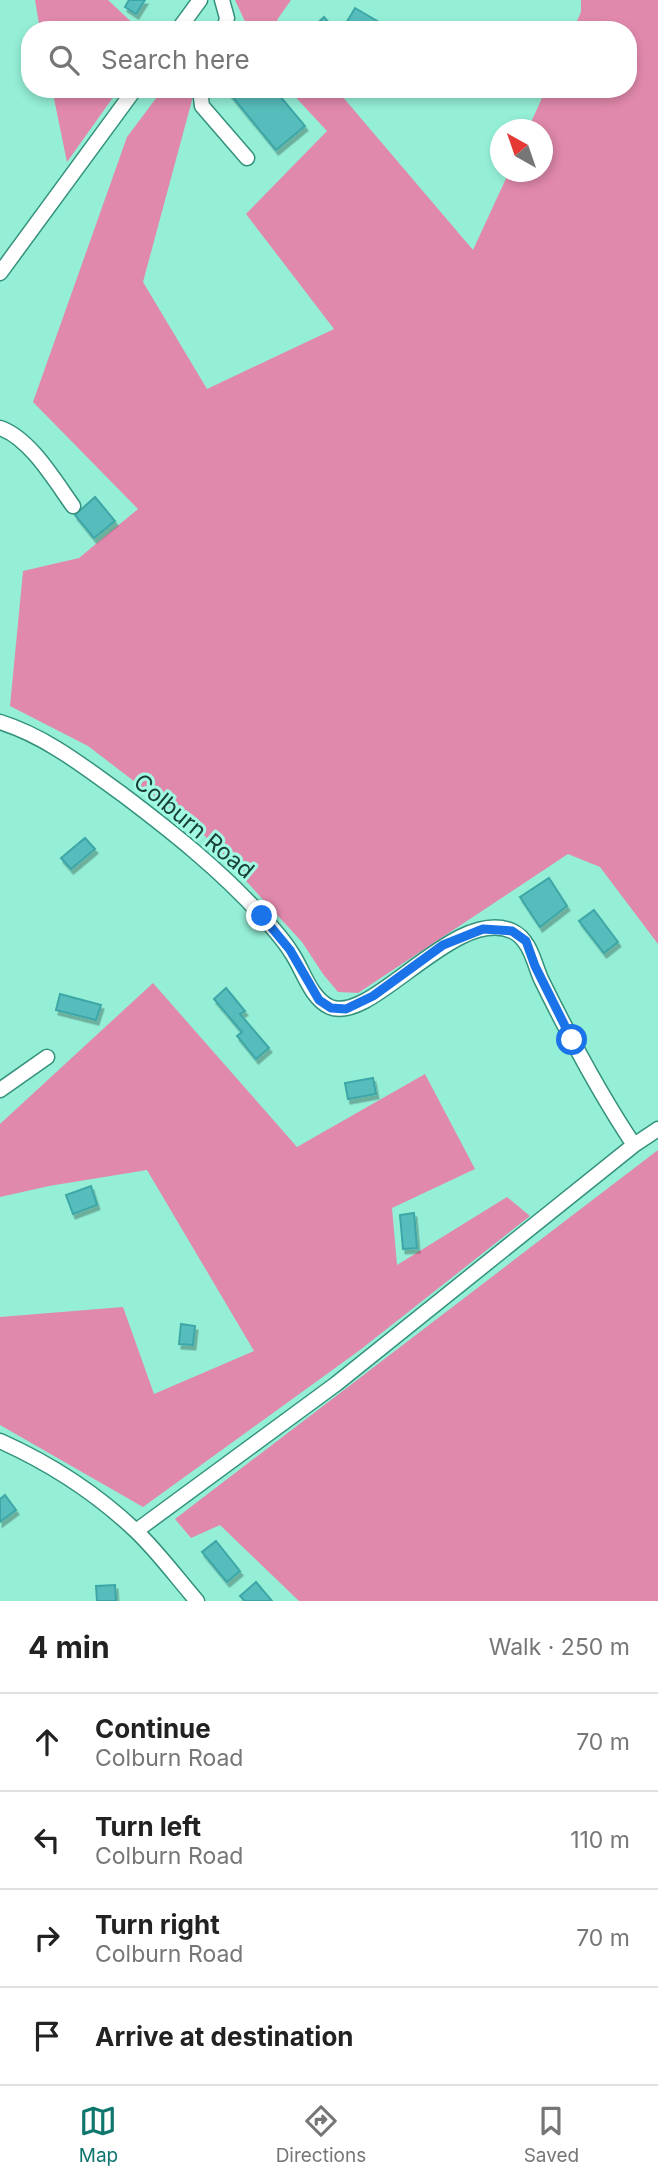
<!DOCTYPE html>
<html lang="en">
<head>
<meta charset="utf-8">
<style>
  body { margin:0; font-family:Inter,sans-serif; background:#f6f6f6; color:#222 }
  .compass { position:absolute; left:490px; top:119px; width:63px; height:63px; border-radius:50%; background:#fff; box-shadow:0 4px 10px #0003; rotate:320deg }
  .stop { position:absolute; width:21px; height:21px; margin:-16px; border:5px solid #1a73e8; border-radius:50%; background:#fff }
  .stop.end { background:#1a73e8; border-color:#fff; box-shadow:0 2px 7px #0008 }
  .list { margin:0; padding:0; list-style:none }
  h2 { display:flex; justify-content:space-between; align-items:center; height:91px; margin:0; padding:0 28px; font-size:30px }
  h2 small { font-size:23px; font-weight:400; color:#767676 }
  .list li { display:grid; grid-template-columns:46px 1fr auto; gap:21px; align-items:center; box-sizing:border-box; height:98px; padding:0 28px; border-top:2px solid #e0e0e0 }
  .list b { display:block; font-size:26px; white-space:nowrap }
  .list p { margin:0; font-size:23px; white-space:nowrap; color:#767676 }
  .list em { font-size:23px; font-style:normal; color:#767676 }
  .icon { flex:none; width:38px; height:38px; fill:none; stroke:currentColor; stroke-width:2; stroke-linecap:round; stroke-linejoin:round }
  .map { position:relative; flex:none; width:658px; height:1601px; overflow:hidden }
  .search { position:absolute; background:#fff; box-shadow:0 4px 10px #0003; left:21px; right:21px; top:21px; height:77px; display:flex; align-items:center; gap:18px; box-sizing:border-box; padding:0 24px; border-radius:28px; color:#767676; font-size:26px }
  .sheet { height:483px; background:#fff }
  nav { display:flex; justify-content:space-around; align-items:center; box-sizing:border-box; height:98px; border-top:2px solid #e0e0e0; background:#fff; font-size:19px; color:#767676 }
  nav a { display:grid; justify-items:center; gap:4px }
  nav .on { color:#0f766e }
  .map>svg:first-child { display:block }
  .green { fill:#e189ac }
  .building { fill:#57bcbc; stroke:#3ea6a6; stroke-width:2; filter:url(#shadow) }
  .lines { fill:none; stroke-linecap:round; stroke-linejoin:round }
  .minor-casing { stroke:#33917c; stroke-width:17 }
  .minor { stroke:#fff; stroke-width:14 }
  .route { stroke:#1a73e8; stroke-width:9 }
  .labels { text-anchor:middle; dominant-baseline:central; stroke-width:6; stroke-linejoin:round; paint-order:stroke }
  .street-label { font-size:23px; fill:#1a4037; stroke:#a1fce3 }
</style>
</head>
<body>
<div class="map">
<svg width="658" height="1601" viewBox="0 0 658 1601">
  <defs>
    <filter id="shadow"><feDropShadow dx="2.5" dy="4.5" stdDeviation="0" flood-color="#0004"/></filter>
  </defs>
  <rect width="100%" height="100%" fill="#94efd6"/>
  <!-- green -->
  <path class="green" d="M 35,0 L 108,0 L 140,30 L 40,30 Z
    M 235,0 L 291,0 L 277,20 L 286,30 L 249,30 Z
    M 581,0 L 658,0 L 658,944 L 600,867 L 568,854 L 358,993 L 338,992 L 323,974 L 302,942 L 203,834 L 88,746 L 10,706 L 23,571 L 79,558 L 138,509 L 33,402 L 127,137 L 163,89 L 195,89 L 143,282 L 207,389 L 334,329 L 246,214 L 327,131 L 288,89 L 336,89 L 473,250 L 509,172 L 542,172 L 542,130 L 528,129 L 546,89 L 628,89 L 628,30 L 573,30 L 581,12 Z
    M 52,89 L 119,89 L 67,162 Z
    M 153,983 L 297,1147 L 425,1074 L 475,1169 L 392,1208 L 397,1265 L 507,1197 L 530,1216 L 360,1350 L 143,1507 L 0,1425 L 0,1317 L 123,1307 L 154,1394 L 254,1351 L 147,1170 L 49,1186 L 0,1197 L 0,1124 Z
    M 658,1150 L 658,1601 L 299,1601 L 220,1525 L 191,1538 L 175,1519 Z"/>
  <!-- building -->
  <path class="building" d="M 129,0 L 145,0 L 136,14 L 125,7 Z
    M 355,8 L 379,22 L 374,30 L 342,30 Z
    M 324,17 L 335,30 L 310,30 Z
    M 226,89 L 274,89 L 305,126 L 276,150 Z
    M 95,497 L 115,521 L 94,538 L 75,515 Z
    M 85,838 L 95,849 L 71,869 L 61,858 Z
    M 549,878 L 567,906 L 540,927 L 520,897 Z
    M 594,910 L 618,942 L 604,953 L 579,921 Z
    M 226,988 L 245,1011 L 240,1014 L 269,1048 L 256,1059 L 237,1036 L 242,1032 L 214,999 Z
    M 60,994 L 101,1005 L 96,1020 L 56,1010 Z
    M 373,1078 L 376,1094 L 348,1099 L 345,1083 Z
    M 91,1186 L 97,1205 L 73,1214 L 66,1195 Z
    M 414,1213 L 417,1248 L 403,1249 L 400,1215 Z
    M 181,1324 L 195,1326 L 193,1345 L 179,1344 Z
    M 5,1495 L 16,1510 L 0,1522 L 0,1499 Z
    M 216,1541 L 240,1571 L 227,1582 L 202,1552 Z
    M 256,1582 L 272,1601 L 245,1601 L 240,1596 Z
    M 115,1585 L 116,1601 L 97,1601 L 96,1586 Z"/>
  <g class="lines">
    <!-- minor casing -->
    <g class="minor-casing">
      <path id="minor" d="M 222,0 L 227,18 L 224,30
        M 178,30 L 200,0
        M 200,89 L 202,106 L 247,158
        M 0,273 L 135,89
        M 0,428 C 30,438 55,481 73,506
        M 0,722 C 47,737 83,766 122,794 C 171,831 219,869 261,915 C 272,927 283,939 291,952 C 303,969 310,998 330,1007 C 372,1025 454,906 512,931 C 530,939 534,963 541,979 C 569,1036 599,1093 634,1145
        M 0,1090 L 47,1057
        M 0,1441 C 49,1463 97,1494 136,1531 C 158,1552 177,1578 197,1601
        M 136,1531 L 336,1384 L 634,1145 L 658,1129"/>
    </g>
    <!-- minor -->
    <use href="#minor" class="minor"/>
  </g>
  <g class="lines">
    <!-- route -->
    <path class="route" d="M 262,916 L 290,950 L 319,1000 L 331,1008 L 346,1009 L 373,996 L 443,945 L 483,929 L 512,931 L 526,941 L 535,966 L 572,1040"/>
  </g>
  <g class="labels">
    <!-- street labels -->
    <g class="street-label">
      <text transform="translate(194 826) rotate(40)">Colburn Road</text>
    </g>
  </g>
</svg>
<svg class="compass" viewBox="-18 -18 36 36"><path d="M0-13l5 13h-10z" fill="#e53935"/><path d="M0 13l5-13h-10z" fill="#767676"/></svg>
<div class="stop" style="left:572px;top:1040px"></div>
<div class="stop end" style="left:262px;top:916px"></div>
<div class="search"><svg class="icon" aria-label="search" viewBox="0 0 24 24"><circle cx="10" cy="10" r="6"/><path d="M15 15l6 6"/></svg>Search here</div>
</div>
<section class="sheet">
<h2>4 min<small>Walk · 250 m</small></h2>
<ul class="list">
<li><svg class="icon" aria-label="ahead" viewBox="0 0 24 24"><path d="M12 20V5M6 11l6-6 6 6"/></svg><div><b>Continue</b><p>Colburn Road</p></div><em>70 m</em></li>
<li><svg class="icon" aria-label="left" viewBox="0 0 24 24"><path d="M17 20v-9H6M10 6l-5 5 5 5"/></svg><div><b>Turn left</b><p>Colburn Road</p></div><em>110 m</em></li>
<li><svg class="icon" aria-label="right" viewBox="0 0 24 24"><path d="M7 20v-9h11M14 6l5 5-5 5"/></svg><div><b>Turn right</b><p>Colburn Road</p></div><em>70 m</em></li>
<li><svg class="icon" aria-label="arrive" viewBox="0 0 24 24"><path d="M6 21V4h12l-3 4 3 4H6"/></svg><div><b>Arrive at destination</b></div></li>
</ul>
</section>
<nav>
<a class="on"><svg class="icon" aria-label="map" viewBox="0 0 24 24"><path d="M3 6l6-2 6 2 6-2v14l-6 2-6-2-6 2zM9 4v14M15 6v14"/></svg>Map</a>
<a><svg class="icon" aria-label="directions" viewBox="0 0 24 24"><path d="M12 3l9 9-9 9-9-9zM9 14v-3h6M13 9l2 2-2 2"/></svg>Directions</a>
<a><svg class="icon" aria-label="saved" viewBox="0 0 24 24"><path d="M7 4h10v16l-5-4-5 4z"/></svg>Saved</a>
</nav>
</body>
</html>
